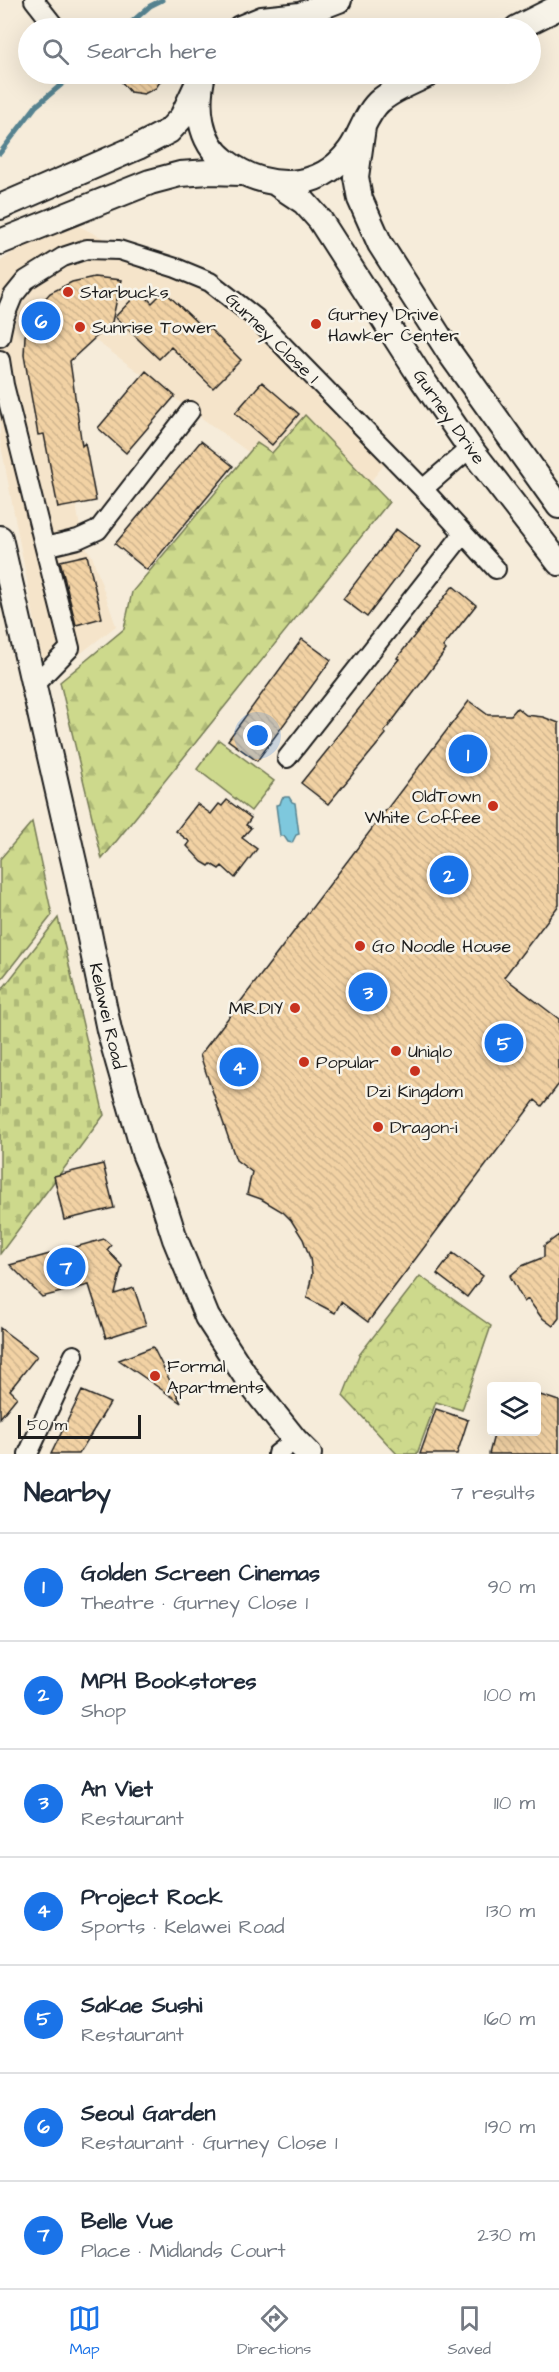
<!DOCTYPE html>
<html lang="en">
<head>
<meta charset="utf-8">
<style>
  body { margin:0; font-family:"Architects Daughter",sans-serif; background:#f6f6f7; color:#1f2937 }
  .controls { position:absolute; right:18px; bottom:18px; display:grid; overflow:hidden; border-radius:6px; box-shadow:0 6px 24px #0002 }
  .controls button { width:54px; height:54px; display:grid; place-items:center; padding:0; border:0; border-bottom:2px solid #e0e1e3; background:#fff; color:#1f2937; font:30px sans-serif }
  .scale { position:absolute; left:18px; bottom:15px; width:123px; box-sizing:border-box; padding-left:6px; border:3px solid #1c1c1c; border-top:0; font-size:16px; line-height:21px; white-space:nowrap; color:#1c1c1c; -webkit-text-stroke:4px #f7f3e8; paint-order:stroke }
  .you { position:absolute; left:258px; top:736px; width:21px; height:21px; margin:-15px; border:4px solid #fff; border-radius:50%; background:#1a73e8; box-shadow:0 0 0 9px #1a73e833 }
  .badge { display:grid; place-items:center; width:39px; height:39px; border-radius:50%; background:#1a73e8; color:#fff; font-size:20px; font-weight:700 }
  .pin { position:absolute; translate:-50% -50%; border:3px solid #fff; box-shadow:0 2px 6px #0006 }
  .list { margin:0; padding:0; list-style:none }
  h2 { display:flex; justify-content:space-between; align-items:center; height:78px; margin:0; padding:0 24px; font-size:26px }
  h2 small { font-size:20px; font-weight:400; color:#747a83 }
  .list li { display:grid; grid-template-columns:39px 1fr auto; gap:18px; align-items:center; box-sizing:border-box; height:108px; padding:0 24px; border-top:2px solid #e0e1e3 }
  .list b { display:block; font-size:22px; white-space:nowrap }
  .list p { margin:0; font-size:20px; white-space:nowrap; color:#747a83 }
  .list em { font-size:20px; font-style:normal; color:#747a83 }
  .icon { flex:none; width:33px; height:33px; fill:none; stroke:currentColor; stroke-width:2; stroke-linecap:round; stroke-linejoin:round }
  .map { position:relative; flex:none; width:559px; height:1454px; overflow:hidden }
  .search { position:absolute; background:#fff; box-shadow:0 6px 24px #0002; left:18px; right:18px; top:18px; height:66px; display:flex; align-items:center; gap:15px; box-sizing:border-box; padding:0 21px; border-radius:33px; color:#747a83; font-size:22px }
  .sheet { height:834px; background:#fff }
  nav { display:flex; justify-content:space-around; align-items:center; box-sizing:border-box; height:84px; border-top:2px solid #e0e1e3; background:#fff; font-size:16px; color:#747a83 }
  nav a { display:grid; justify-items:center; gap:3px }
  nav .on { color:#1a73e8 }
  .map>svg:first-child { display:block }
  .built { fill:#f5e4ca }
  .forest { fill:url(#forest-firs); stroke:#747a54; stroke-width:1.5 }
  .cemetery { fill:url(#cemetery-stones); stroke:#747a54; stroke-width:1.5 }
  .park { fill:url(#park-crowns); stroke:#747a54; stroke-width:1.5 }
  .pitch { fill:#cdd98c; stroke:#747a54; stroke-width:1.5 }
  .water { fill:#7ec8dd; stroke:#578390; stroke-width:1.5 }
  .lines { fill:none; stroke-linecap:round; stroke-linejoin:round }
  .stream { stroke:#578390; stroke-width:5 }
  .building { fill:url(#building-back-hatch); stroke:#1c1c1c; stroke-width:1.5 }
  .street-casing { stroke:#1c1c1c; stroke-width:22 }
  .secondary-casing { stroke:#1c1c1c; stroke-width:28 }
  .street { stroke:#f7f3e8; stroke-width:18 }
  .secondary { stroke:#f7f3e8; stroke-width:24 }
  .poi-dot { fill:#c8321e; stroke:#f7f3e8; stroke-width:2 }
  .labels { text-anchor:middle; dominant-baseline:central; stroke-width:5; stroke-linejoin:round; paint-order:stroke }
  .poi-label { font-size:18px; fill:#1c1c1c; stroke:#f7f3e8; text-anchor:start }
  .street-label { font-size:18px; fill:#1c1c1c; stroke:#f7f3e8 }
</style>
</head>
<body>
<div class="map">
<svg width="559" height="1454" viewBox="0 0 559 1454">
  <defs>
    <pattern id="forest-firs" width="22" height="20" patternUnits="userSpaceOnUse" patternTransform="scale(1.5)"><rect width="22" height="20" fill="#cdd98c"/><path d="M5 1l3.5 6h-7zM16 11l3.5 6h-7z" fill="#afba78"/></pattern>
    <pattern id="cemetery-stones" width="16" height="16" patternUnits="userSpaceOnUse" patternTransform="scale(1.5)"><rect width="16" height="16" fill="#cdd98c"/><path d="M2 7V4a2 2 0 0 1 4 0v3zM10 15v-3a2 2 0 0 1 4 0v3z" fill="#afba78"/></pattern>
    <pattern id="park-crowns" width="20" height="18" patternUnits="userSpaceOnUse" patternTransform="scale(1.5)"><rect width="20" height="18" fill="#cdd98c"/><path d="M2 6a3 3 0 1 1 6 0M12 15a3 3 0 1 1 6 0" fill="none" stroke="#afba78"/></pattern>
    <pattern id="building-back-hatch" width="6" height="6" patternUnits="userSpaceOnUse" patternTransform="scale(1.5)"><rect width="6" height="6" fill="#f2d2a4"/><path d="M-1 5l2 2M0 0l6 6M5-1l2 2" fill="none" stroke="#cfb48d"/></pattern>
  </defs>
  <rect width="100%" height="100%" fill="#f6ecda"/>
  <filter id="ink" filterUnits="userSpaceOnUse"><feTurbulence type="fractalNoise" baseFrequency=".0167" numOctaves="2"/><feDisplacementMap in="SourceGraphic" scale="12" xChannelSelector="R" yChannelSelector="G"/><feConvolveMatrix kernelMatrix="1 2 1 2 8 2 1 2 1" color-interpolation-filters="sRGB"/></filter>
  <g filter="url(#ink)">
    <!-- built -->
    <path class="built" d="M 60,217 L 214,292 L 392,455 L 340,519 L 92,338 L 54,358 L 82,542 L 92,556 L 116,626 L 46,680 L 0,440 L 0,262 Z"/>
    <!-- forest -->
    <path class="forest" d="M 305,415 L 389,502 L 102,859 L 60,682 L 124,629 L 132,592 L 257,443 L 272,453 Z
      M 32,822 L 52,915 L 0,981 L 0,859 Z"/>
    <!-- cemetery -->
    <path class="cemetery" d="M 58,918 L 104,1115 L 0,1254 L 0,992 Z"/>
    <!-- park -->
    <path class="park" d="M 420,1276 L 491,1326 L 462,1410 L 436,1402 L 417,1454 L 397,1454 L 343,1396 L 359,1355 Z"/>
    <!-- pitch -->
    <path class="pitch" d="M 219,740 L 274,781 L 251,811 L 197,769 Z"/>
    <!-- water -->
    <path class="water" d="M 285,797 L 289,797 L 292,802 L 295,803 L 299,834 L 296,835 L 292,843 L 288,842 L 284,836 L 280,836 L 276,805 L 280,804 L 282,798 Z"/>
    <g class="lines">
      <!-- stream -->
      <path class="stream" d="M 125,28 L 150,6 L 162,0
        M 0,153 L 36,106 L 74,74"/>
    </g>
    <!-- building -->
    <path class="building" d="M 115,74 L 165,74 L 156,88 L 144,94 L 130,92 Z
      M 94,277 L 121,280 L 112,322 L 70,361 L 82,446 L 85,443 L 96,501 L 58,508 L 44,434 L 38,435 L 24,355 L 25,336 L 36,309 L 50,293 L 72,282 Z
      M 140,291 L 152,303 L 164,291 L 206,331 L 209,328 L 241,360 L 213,388 L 171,347 L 159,359 L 115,317 Z
      M 146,371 L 175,396 L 126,453 L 98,428 Z
      M 262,382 L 299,414 L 272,445 L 235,413 Z
      M 201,441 L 233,466 L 147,570 L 115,544 Z
      M 396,529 L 420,547 L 367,617 L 343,599 Z
      M 87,555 L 102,618 L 76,625 L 60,561 Z
      M 453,586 L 476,605 L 443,647 L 446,650 L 384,732 L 386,734 L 328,804 L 301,783 L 334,742 L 333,741 L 399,659 L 397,658 Z
      M 302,639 L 331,660 L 257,761 L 228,740 Z
      M 469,701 L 488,715 L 511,715 L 517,708 L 526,715 L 543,717 L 559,723 L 559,905 L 504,977 L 559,1019 L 559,1084 L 542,1106 L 535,1100 L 368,1322 L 341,1302 L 335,1313 L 307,1298 L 312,1274 L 310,1258 L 303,1239 L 291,1220 L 283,1212 L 261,1199 L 247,1194 L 252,1172 L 236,1160 L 200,1055 Z
      M 227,800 L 251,818 L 246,825 L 251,828 L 242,838 L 257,849 L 235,878 L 222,866 L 219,869 L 211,864 L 209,866 L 202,862 L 187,846 L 190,842 L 176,831 L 197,804 L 211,814 L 219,804 L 222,806 Z
      M 103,1164 L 114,1208 L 64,1220 L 54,1176 Z
      M 559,1235 L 559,1318 L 553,1326 L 541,1317 L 528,1299 L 524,1302 L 510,1276 L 522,1266 L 544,1257 L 544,1246 Z
      M 104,1239 L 111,1245 L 107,1250 L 122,1266 L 115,1294 L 134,1288 L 146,1325 L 106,1338 L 89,1285 L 42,1297 L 10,1265 Z
      M 453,1253 L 483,1276 L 467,1297 L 437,1274 Z
      M 0,1328 L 37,1356 L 10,1390 L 17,1397 L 0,1418 Z
      M 153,1347 L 181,1403 L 119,1360 Z
      M 82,1391 L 110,1403 L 79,1454 L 51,1454 Z
      M 537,1394 L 559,1401 L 559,1454 L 489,1454 L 495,1431 L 537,1431 Z
      M 436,1409 L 468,1420 L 457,1454 L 420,1454 Z"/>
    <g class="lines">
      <!-- street casing -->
      <g class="street-casing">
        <path id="street" d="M 34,0 L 56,28
          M 0,337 L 4,318 L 13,296 L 26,280 L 63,257 L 87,249 L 119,250 L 176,268 L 210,282 L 256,318 L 423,489 L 496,569
          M 0,360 L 4,385 L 70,648 L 34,685
          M 423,489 L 470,448
          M 45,547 L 78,539 L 98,530 L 190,411
          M 287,758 L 463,534
          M 28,1454 L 74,1355
          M 277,1454 L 295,1440"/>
      </g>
      <!-- secondary casing -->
      <g class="secondary-casing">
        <path id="secondary" d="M 240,28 L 262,19 L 300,15 L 339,0
          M 517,28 L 559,7
          M 203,74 C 196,104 198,141 225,161 C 264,191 319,193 350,150 C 361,135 366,112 381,100 C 394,89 414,82 429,74
          M 363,127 L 356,177 L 360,199 L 380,244 L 449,352 L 559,506
          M 277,184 L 304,202 L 320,220 L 422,379 L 470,448 L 559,563
          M 0,207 L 138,147 L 169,131 L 182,117 L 196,87
          M 0,242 L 150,182 L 180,174 L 209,172 L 241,173
          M 0,538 L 77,875 L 109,1030 L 144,1153 L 159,1189 L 175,1239 L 207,1317 L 252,1386 L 295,1440 L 309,1454"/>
      </g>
      <!-- street -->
      <use href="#street" class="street"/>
      <!-- secondary -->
      <use href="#secondary" class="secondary"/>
    </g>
  </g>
  <!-- markers -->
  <g class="poi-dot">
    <circle cx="68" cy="292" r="6"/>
    <circle cx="316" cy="324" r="6"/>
    <circle cx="80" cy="327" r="6"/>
    <circle cx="493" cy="806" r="6"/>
    <circle cx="360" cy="946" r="6"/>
    <circle cx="295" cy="1008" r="6"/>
    <circle cx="396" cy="1051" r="6"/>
    <circle cx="304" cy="1062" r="6"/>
    <circle cx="415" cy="1071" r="6"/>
    <circle cx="378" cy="1127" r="6"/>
    <circle cx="155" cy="1376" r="6"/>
  </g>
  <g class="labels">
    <!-- poi labels -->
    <g class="poi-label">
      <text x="80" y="292">Starbucks</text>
      <text x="328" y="314">Gurney Drive<tspan x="328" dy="21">Hawker Center</tspan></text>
      <text x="92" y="327">Sunrise Tower</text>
      <text x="481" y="796" text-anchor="end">OldTown<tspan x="481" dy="21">White Coffee</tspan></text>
      <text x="372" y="946">Go Noodle House</text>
      <text x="283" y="1008" text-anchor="end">MR.DIY</text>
      <text x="408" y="1051">Uniqlo</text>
      <text x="316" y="1062">Popular</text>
      <text x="415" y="1091" text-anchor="middle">Dzi Kingdom</text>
      <text x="390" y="1127">Dragon-i</text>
      <text x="167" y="1366">Formal<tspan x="167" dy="21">Apartments</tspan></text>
    </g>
    <!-- street labels -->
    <g class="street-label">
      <text transform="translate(272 338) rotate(44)">Gurney Close 1</text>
      <text transform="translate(449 417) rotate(55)">Gurney Drive</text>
      <text transform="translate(107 1016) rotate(77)">Kelawei Road</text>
    </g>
  </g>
</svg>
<div class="controls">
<button><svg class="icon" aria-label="layers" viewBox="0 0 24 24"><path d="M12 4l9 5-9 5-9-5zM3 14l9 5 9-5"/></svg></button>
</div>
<div class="scale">50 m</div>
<div class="you"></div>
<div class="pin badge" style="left:468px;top:754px">1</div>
<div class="pin badge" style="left:449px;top:875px">2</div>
<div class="pin badge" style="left:368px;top:992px">3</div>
<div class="pin badge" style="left:239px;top:1067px">4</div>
<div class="pin badge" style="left:504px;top:1043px">5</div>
<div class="pin badge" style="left:41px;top:321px">6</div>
<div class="pin badge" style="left:66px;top:1267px">7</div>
<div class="search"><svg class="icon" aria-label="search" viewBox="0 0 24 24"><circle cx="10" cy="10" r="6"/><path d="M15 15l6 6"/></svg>Search here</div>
</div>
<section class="sheet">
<h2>Nearby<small>7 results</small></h2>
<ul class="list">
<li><span class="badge">1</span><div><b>Golden Screen Cinemas</b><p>Theatre · Gurney Close 1</p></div><em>90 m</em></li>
<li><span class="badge">2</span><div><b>MPH Bookstores</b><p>Shop</p></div><em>100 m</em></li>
<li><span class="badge">3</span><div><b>An Viet</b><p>Restaurant</p></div><em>110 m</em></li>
<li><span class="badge">4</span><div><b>Project Rock</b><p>Sports · Kelawei Road</p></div><em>130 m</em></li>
<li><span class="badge">5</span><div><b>Sakae Sushi</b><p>Restaurant</p></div><em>160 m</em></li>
<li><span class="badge">6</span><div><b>Seoul Garden</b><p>Restaurant · Gurney Close 1</p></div><em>190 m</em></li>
<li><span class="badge">7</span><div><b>Belle Vue</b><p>Place · Midlands Court</p></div><em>230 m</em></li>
</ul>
</section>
<nav>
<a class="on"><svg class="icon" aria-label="map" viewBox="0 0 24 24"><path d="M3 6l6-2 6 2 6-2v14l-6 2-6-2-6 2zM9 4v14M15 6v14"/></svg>Map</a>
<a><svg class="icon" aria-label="directions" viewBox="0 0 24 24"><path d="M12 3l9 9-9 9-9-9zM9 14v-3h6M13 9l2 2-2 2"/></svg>Directions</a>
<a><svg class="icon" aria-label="saved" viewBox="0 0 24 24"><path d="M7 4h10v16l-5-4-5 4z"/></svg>Saved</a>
</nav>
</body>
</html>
